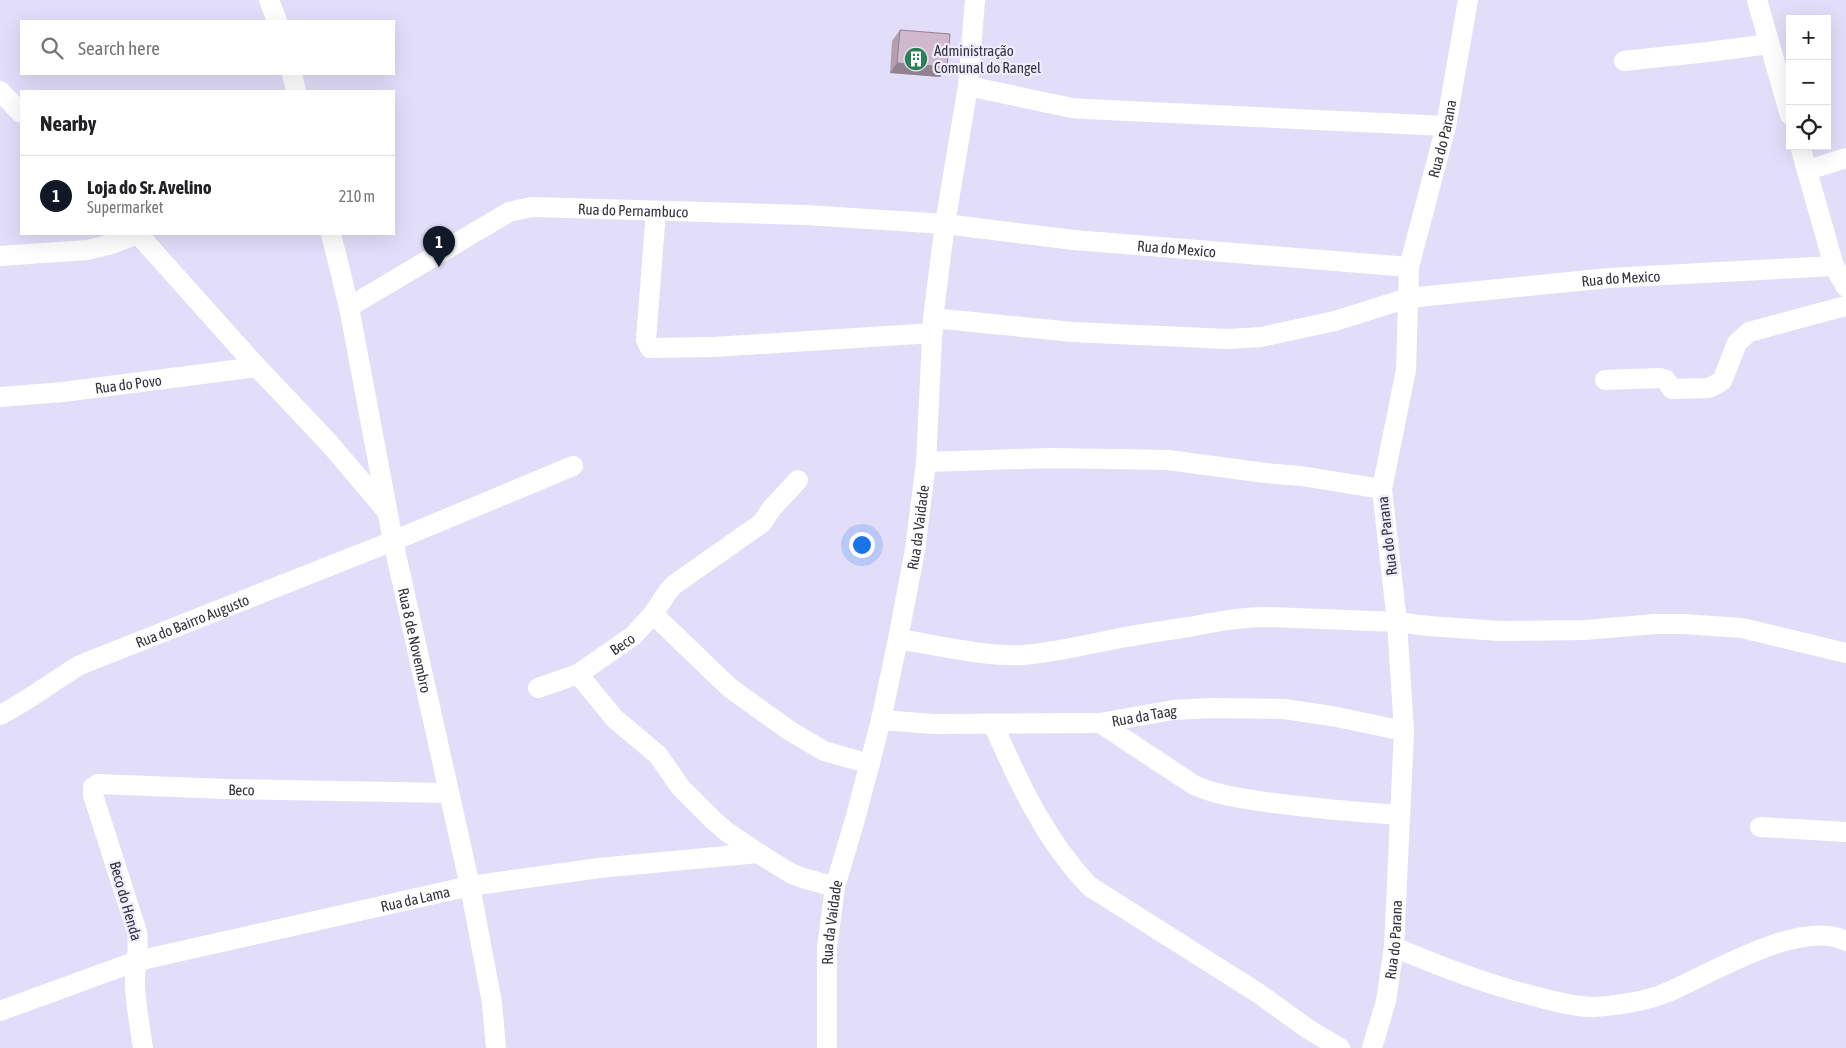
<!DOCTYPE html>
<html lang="en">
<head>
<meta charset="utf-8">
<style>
  body { margin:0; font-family:"Asap Condensed",sans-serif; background:#f2f2f2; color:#202124 }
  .controls { position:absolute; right:15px; top:15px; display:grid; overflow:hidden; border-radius:0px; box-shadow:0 5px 20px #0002 }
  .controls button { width:45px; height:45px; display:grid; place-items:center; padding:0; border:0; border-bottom:1px solid #e0e0e0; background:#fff; color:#202124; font:25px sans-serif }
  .you { position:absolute; left:861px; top:544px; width:18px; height:18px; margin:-12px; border:4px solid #fff; border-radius:50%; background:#1a73e8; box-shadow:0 0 0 8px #1a73e833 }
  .badge { display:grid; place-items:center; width:32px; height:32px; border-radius:50%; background:#111827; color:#fff; font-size:16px; font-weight:700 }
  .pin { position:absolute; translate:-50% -41px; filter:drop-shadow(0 1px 2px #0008) }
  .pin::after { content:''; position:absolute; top:26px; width:18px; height:15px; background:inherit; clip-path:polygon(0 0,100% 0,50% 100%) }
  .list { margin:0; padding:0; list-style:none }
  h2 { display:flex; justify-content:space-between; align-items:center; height:65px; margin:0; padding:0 20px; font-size:21px }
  h2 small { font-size:16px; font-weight:400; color:#757577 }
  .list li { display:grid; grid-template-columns:32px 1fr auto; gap:15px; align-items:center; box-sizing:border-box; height:80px; padding:0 20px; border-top:1px solid #e0e0e0 }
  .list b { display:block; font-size:19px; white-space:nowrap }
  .list p { margin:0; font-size:16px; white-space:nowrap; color:#757577 }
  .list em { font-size:16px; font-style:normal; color:#757577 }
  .icon { flex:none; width:28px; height:28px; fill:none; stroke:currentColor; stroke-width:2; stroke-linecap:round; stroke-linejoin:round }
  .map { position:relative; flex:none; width:1846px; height:1048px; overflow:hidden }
  .search { position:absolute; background:#fff; box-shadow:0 5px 20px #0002; left:20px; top:20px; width:375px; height:55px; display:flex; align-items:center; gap:12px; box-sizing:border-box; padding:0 18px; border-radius:0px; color:#757577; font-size:19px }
  .panel { position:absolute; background:#fff; box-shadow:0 5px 20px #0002; left:20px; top:90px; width:375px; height:145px; border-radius:0px }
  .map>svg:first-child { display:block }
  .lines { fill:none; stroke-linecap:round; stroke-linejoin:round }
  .minor { stroke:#fff; stroke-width:20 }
  .wall { fill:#b49fb0 }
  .shaded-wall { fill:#928290 }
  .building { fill:#d1b9cd; stroke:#928290 }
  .labels { text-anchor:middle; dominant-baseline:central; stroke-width:4.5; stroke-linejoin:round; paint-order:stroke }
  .poi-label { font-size:15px; fill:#35333e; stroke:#efecfe; text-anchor:start }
  .street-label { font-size:15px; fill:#35333e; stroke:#efecfe }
</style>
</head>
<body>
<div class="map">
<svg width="1846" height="1048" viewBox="0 0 1846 1048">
  <rect width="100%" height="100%" fill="#e2defa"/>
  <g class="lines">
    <!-- minor -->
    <g class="minor">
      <path d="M 269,0 L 277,21"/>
      <path d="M 1757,0 L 1790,115"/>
      <path d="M 1624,61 L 1708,52 L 1769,44"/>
      <path d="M 292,74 L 296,91"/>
      <path d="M 968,86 L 1072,108 L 1086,109 L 1446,126"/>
      <path d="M 0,91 L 21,113"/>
      <path d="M 1800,146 L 1834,266 L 1846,287"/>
      <path d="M 1808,170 L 1846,158"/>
      <path d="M 656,211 L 646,340 L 650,348 L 714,347 L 933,333"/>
      <path d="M 138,234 L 257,367 L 329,443 L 385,509"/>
      <path id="s1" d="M 331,234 L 349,307 L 393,541 L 470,886 L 492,1003 L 496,1048"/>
      <path d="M 0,256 L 87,250 L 112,244 L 138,234"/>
      <path id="s2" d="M 349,307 L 509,212 L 531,207 L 806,215 L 945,224 L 1074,240 L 1409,267"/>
      <path id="s3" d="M 933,318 L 1072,332 L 1228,339 L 1261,337 L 1335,321 L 1408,298 L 1609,278 L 1834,266"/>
      <path d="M 1605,380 L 1660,378 L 1666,380 L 1672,389 L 1709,388 L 1722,381 L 1737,343 L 1749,332 L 1846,306"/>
      <path id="s4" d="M 0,397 L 63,392 L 257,367"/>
      <path d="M 926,462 L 1051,458 L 1168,460 L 1265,473 L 1301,476 L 1382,489"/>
      <path d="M 653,614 L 730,688 L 790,731 L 824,751 L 870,764"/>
      <path d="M 898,639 C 937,645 985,657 1023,655 C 1051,653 1079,646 1106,641 C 1133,635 1161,631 1189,627 C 1215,622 1241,617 1268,617 L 1397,622 L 1428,626 L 1500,631 L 1585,630 L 1655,624 L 1683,624 L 1742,628 L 1846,653"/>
      <path d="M 578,674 L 615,719 L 658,755 L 681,788 L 713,820 L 727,832 L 758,853"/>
      <path id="s5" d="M 538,688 L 578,674 L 633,636 L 653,614 L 669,590 L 675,584 L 762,523 L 772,508 L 798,480"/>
      <path id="s6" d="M 0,715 C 28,701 53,681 80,665 L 393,541 L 573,466"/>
      <path id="s7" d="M 881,720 L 934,724 L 1100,723 L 1173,710 L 1210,708 L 1284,709 L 1332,716 L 1404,731"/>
      <path d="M 1100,723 L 1194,785 C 1216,795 1241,798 1265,802 C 1310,808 1355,812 1400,815"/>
      <path d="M 993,724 C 1019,783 1044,838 1089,886 L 1258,993 L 1308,1029 L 1340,1048"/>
      <path d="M 1760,827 L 1846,832"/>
      <path d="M 1394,947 C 1441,967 1488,985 1538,997 C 1556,1002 1575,1007 1594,1007 C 1615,1006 1648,1001 1668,992 C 1711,974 1800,918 1846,941"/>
      <path id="s8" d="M 0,1011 L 137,961 L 470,886 L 599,868 L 758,853 L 792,874 L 803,878 L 835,887"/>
      <path id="s9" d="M 143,1048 C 140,1028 136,1007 135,986 C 134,968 140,951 137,932 L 93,795 L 93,787 L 98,784 L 226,789 L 449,793"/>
      <path id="s10" d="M 827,1048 L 827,948 L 835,887 L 856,816 L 881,720 L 898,639 L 915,550 L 926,462 L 933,318 L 945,224 L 968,86 L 975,0"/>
      <path id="s11" d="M 1372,1048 L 1386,1001 L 1394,947 L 1404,731 L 1397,622 L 1382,489 L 1406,370 L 1409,267 L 1446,126 L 1468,0"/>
    </g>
  </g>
  <!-- wall -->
  <path class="wall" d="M 900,30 L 940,77 L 890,73 L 892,41 Z"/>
  <!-- shaded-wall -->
  <path class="shaded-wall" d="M 897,63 L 947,67 L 940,77 L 890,73 Z"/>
  <!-- building -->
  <path class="building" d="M 900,30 L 950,34 L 947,67 L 897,63 Z"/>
  <!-- icons -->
  <defs>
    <g id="building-disc" transform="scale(1.25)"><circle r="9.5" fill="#2a8054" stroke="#efecfe"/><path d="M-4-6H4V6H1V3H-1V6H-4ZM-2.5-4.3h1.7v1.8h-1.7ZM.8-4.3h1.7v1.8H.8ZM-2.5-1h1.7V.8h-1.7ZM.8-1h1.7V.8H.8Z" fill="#fff"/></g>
  </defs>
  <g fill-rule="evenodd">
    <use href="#building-disc" x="916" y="59"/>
  </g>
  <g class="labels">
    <!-- poi labels -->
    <g class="poi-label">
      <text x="934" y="50">Administração<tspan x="934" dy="17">Comunal do Rangel</tspan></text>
    </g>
    <!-- street labels -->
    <g class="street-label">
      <text stroke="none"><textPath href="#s11" startOffset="920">Rua do Parana</textPath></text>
      <text stroke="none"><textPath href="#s2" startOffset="311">Rua do Pernambuco</textPath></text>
      <text stroke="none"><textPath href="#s2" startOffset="856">Rua do Mexico</textPath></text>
      <text stroke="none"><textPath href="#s3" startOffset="695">Rua do Mexico</textPath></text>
      <text stroke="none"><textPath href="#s4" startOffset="129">Rua do Povo</textPath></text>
      <text stroke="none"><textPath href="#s10" startOffset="531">Rua da Vaidade</textPath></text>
      <text transform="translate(1387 536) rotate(-97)">Rua do Parana</text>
      <text stroke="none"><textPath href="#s6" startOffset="215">Rua do Bairro Augusto</textPath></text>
      <text stroke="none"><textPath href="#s1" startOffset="415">Rua 8 de Novembro</textPath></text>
      <text stroke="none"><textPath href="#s5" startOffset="96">Beco</textPath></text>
      <text stroke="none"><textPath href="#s7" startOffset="264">Rua da Taag</textPath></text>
      <text stroke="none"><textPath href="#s9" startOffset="418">Beco</textPath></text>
      <text stroke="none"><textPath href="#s8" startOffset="431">Rua da Lama</textPath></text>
      <text transform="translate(126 901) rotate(74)">Beco do Henda</text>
      <text stroke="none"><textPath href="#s10" startOffset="126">Rua da Vaidade</textPath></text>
      <text stroke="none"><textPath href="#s11" startOffset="111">Rua do Parana</textPath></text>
    </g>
  </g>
</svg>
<div class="controls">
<button>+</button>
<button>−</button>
<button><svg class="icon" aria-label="locate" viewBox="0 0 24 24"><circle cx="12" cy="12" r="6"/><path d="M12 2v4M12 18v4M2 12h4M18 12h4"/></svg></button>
</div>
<div class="you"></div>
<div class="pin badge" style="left:439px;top:267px">1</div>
<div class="search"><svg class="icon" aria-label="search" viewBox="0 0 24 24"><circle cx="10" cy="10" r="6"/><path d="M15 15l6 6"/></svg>Search here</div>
<section class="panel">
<h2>Nearby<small></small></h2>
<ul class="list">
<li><span class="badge">1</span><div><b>Loja do Sr. Avelino</b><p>Supermarket</p></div><em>210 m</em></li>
</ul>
</section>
</div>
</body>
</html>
